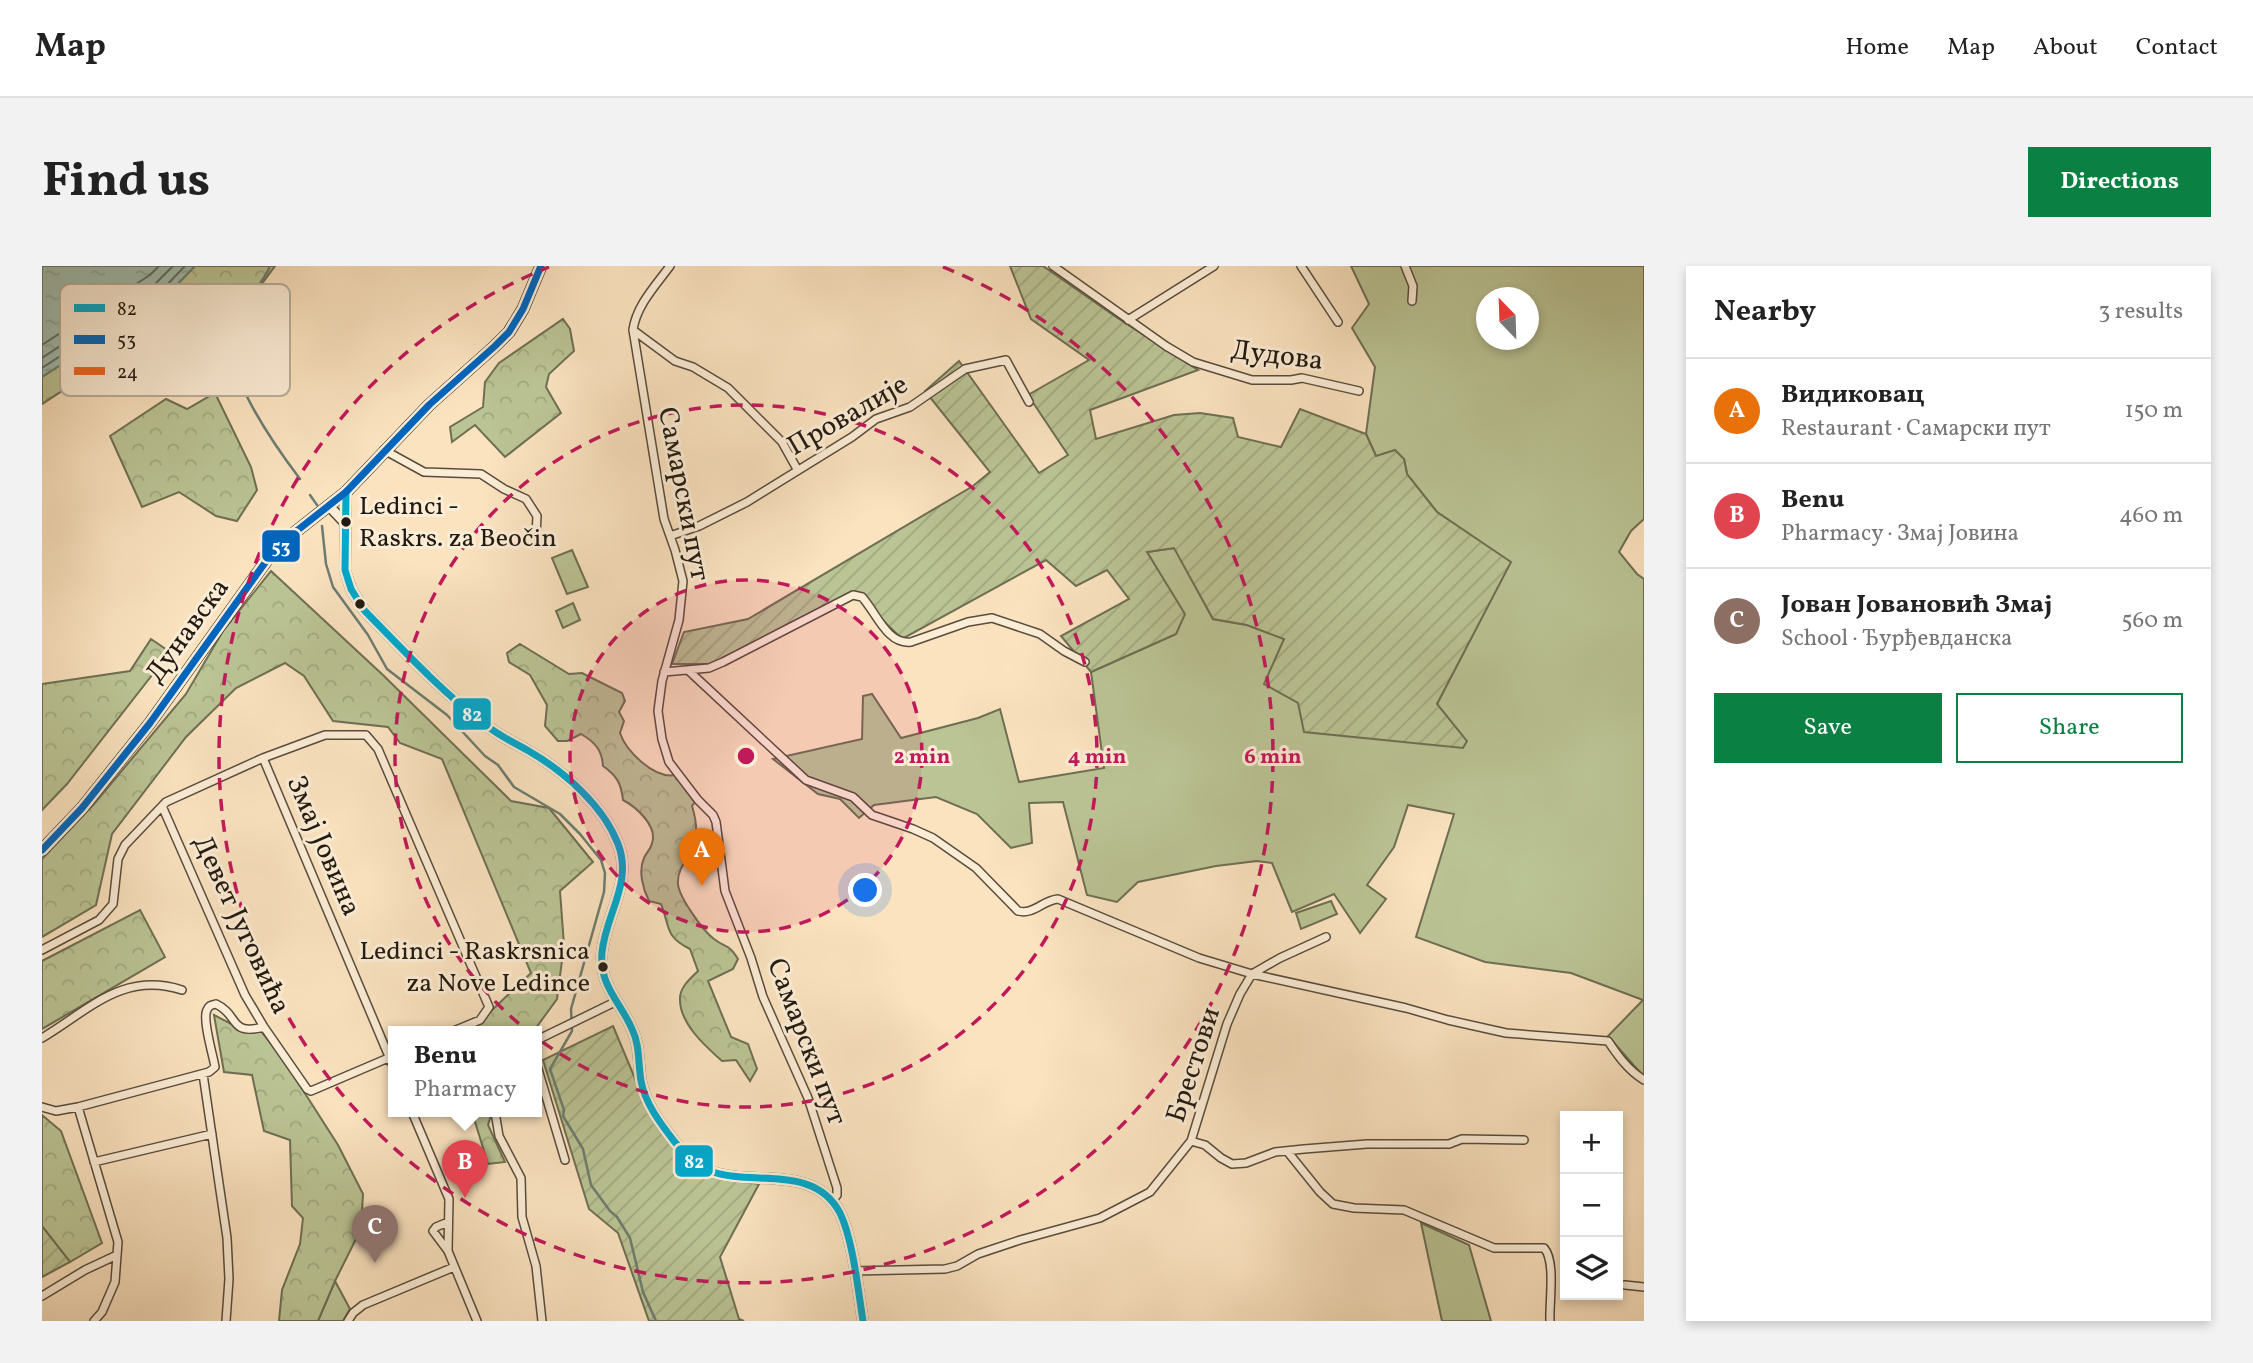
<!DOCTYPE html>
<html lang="en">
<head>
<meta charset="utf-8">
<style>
  body { margin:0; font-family:Vollkorn,serif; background:#f2f2f2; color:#222 }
  .controls { position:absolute; right:21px; bottom:21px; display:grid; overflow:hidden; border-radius:0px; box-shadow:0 4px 10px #0003 }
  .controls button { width:63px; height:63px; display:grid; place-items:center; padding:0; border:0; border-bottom:2px solid #e0e0e0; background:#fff; color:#222; font:35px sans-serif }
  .compass { position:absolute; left:1434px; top:21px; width:63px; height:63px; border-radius:50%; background:#fff; box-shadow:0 4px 10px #0003; rotate:337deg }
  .you { position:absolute; left:824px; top:625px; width:24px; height:24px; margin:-18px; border:5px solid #fff; border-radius:50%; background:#1a73e8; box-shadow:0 0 0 10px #1a73e833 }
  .badge { display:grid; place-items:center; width:46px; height:46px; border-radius:50%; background:#0b8043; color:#fff; font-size:23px; font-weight:700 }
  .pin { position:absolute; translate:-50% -58px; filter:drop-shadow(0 2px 4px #0008) }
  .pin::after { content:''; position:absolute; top:37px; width:24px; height:21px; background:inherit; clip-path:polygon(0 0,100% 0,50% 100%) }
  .popup { position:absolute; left:346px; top:760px; width:154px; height:91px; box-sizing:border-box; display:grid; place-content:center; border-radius:0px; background:#fff; filter:drop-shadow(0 2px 5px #0005); font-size:23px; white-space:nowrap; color:#767676 }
  .popup b { font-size:26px; color:#222 }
  .popup::after { content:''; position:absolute; left:50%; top:100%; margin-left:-14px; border:14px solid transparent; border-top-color:#fff }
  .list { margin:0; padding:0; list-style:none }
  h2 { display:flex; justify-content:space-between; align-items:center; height:91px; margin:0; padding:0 28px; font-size:30px }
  h2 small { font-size:23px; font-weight:400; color:#767676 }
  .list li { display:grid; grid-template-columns:46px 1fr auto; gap:21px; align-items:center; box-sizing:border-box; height:105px; padding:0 28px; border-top:2px solid #e0e0e0 }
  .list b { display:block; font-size:26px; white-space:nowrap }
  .list p { margin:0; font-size:23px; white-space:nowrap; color:#767676 }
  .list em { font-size:23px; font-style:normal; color:#767676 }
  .actions { display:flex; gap:14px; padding:21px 28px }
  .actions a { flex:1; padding:16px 0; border:2px solid #0b8043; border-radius:0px; text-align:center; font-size:24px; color:#0b8043 }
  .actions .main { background:#0b8043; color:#fff }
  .icon { flex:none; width:38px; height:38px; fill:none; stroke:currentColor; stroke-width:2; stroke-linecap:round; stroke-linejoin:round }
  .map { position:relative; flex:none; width:1602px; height:1055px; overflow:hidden; border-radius:0px }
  header { display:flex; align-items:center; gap:42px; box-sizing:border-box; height:98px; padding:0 35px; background:#fff; border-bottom:2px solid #e0e0e0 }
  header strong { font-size:33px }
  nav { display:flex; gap:38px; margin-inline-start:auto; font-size:24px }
  .intro { display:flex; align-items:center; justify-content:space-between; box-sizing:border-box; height:168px; padding:0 42px }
  h1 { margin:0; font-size:49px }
  .button { padding:18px 32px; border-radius:0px; background:#0b8043; color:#fff; font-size:24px; font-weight:700 }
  main { display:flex; gap:42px; padding:0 42px }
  aside { flex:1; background:#fff; border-radius:0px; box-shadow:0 4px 10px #0003 }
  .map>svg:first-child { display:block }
  .green { fill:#bbc495; stroke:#6e6f53; stroke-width:2; fill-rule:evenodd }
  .forest { fill:url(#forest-crowns); stroke:#6e6f53; stroke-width:2 }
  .garden { fill:url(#garden-furrows); stroke:#6e6f53; stroke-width:2 }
  .water { fill:url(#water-ripples); stroke:#6d7c70; stroke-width:2 }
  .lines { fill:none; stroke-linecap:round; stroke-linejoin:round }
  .shore { stroke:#606c60; stroke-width:2 }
  .stream { stroke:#6d7c70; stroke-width:2.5 }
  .minor-casing { stroke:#584c3d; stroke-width:10 }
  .tertiary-casing { stroke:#584c3d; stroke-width:12 }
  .secondary-casing { stroke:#221a11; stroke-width:13 }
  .minor { stroke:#fcedd6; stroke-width:7 }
  .tertiary { stroke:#fcedd6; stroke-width:9 }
  .secondary { stroke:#fcedd6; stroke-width:10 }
  .bus-1-casing { stroke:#fcedd6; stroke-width:12 }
  .bus-2-casing { stroke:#fcedd6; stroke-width:12 }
  .bus-1 { stroke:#00a9ce; stroke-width:7 }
  .bus-2 { stroke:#0065bd; stroke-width:7 }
  .ring { fill:none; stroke:#c2185b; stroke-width:3.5; stroke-dasharray:12 9 }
  .bus-dot { fill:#221a11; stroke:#fcedd6; stroke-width:2.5 }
  .labels { text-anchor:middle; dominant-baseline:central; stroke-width:6; stroke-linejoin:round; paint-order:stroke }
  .bus-label { font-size:26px; fill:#221a11; stroke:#fcedd6; text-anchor:start }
  .street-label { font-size:28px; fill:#221a11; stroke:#fcedd6 }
  .key { fill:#fcedd6; stroke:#bbae9b; stroke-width:2 }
  .key-label { font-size:19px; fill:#221a11 }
  .centre { fill:#c2185b; stroke:#fcedd6; stroke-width:3.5 }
  .ring-label { font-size:21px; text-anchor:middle; font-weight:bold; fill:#c2185b; stroke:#fcedd6; stroke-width:6; stroke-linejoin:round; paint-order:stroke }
  .line-badge { stroke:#fcedd6; stroke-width:2.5 }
  .badge-label { font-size:19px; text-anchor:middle; font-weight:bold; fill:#fff }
</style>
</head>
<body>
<header>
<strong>Map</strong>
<nav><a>Home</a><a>Map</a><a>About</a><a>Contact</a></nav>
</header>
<div class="intro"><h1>Find us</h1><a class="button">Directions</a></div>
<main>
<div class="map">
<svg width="1602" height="1055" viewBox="0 0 1602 1055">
  <defs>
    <pattern id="forest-crowns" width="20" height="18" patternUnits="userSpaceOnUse" patternTransform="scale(1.75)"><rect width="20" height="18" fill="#bbc495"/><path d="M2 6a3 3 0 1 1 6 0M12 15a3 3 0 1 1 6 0" fill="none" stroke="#a0a87f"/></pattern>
    <pattern id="garden-furrows" width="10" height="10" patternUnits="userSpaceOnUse" patternTransform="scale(1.75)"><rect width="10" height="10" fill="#bbc495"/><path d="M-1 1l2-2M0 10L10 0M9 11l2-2" fill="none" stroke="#a0a87f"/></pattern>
    <pattern id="water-ripples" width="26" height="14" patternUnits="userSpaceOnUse" patternTransform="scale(1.75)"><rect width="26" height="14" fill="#9fbeb0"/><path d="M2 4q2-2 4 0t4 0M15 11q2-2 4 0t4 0" fill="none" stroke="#89a396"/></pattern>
  </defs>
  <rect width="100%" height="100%" fill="#fbe3c0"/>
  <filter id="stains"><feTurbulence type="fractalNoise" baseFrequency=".00286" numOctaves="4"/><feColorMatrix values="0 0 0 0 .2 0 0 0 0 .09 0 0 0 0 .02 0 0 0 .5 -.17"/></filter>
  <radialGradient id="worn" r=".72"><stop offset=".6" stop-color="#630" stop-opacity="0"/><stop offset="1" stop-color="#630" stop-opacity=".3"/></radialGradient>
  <!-- green -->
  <path class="green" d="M 1309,0 L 1602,0 L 1602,253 L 1589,265 L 1577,286 L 1595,308 L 1602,313 L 1602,811 L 1566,770 L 1601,734 L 1529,707 L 1443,696 L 1374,671 L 1412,548 L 1366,539 L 1352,581 L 1325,619 L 1344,633 L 1318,667 L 1292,628 L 1250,646 L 1230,597 L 1215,595 L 1174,600 L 1096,616 L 1075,636 L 1045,629 L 1021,536 L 987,537 L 990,577 L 969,582 L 935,548 L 894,531 L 832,539 L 817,552 L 798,533 L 776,528 L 731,493 L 820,473 L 821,430 L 830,428 L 859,472 L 936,452 L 958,443 L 977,516 L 1062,502 L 1049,406 L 1134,368 L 1142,348 L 1105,286 L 1133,282 L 1171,353 L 1205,359 L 1242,373 L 1424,475 L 1395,438 L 1468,296 L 1395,246 L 1365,208 L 1362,193 L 1334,190 L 1324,168 L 1333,101 L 1310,62 L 1327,38 ZM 1444,32 L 1486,32 L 1486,74 L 1444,74 Z
    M 530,284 L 546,321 L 525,328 L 510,292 Z
    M 531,337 L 538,354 L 521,362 L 514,345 Z
    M 1289,635 L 1295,648 L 1259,663 L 1254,647 Z
    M 1379,957 L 1427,979 L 1449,1055 L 1400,1055 Z
    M 293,1015 L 308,1043 L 301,1055 L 276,1055 Z"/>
  <!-- forest -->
  <path class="forest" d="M 153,0 L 233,0 L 191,57 L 154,80 L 140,47 L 0,138 L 0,111 L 125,29 Z
    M 521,53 L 528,63 L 532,85 L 507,108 L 504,121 L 519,147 L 463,191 L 433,159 L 410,176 L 408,161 L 441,141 L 443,116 L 457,97 Z
    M 173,127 L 209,201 L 215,224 L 195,255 L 174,250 L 137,226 L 100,241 L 68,170 L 124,133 L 145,143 Z
    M 229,305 L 342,410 L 469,535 L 507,542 L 551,596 L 518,625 L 522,679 L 515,733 L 491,766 L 427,766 L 489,707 L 400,493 L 358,477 L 346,461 L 291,455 L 262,410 L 243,397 L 194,422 L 144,471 L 70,568 L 54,639 L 0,671 L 0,593 L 52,538 L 144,428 L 181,365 Z
    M 109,373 L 128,386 L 25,518 L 0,544 L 0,418 L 88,405 Z
    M 478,378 L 527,408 L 540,407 L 580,427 L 583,435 L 577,446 L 582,455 L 578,467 C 584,485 612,513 633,509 L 653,536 L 650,540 C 655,556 657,573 648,588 C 642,597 635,606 636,618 C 637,631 661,665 672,673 C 685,683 686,677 696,693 L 691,703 L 666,715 L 689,771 L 706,778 L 715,803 L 708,815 L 694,794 L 680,795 C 663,780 637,757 638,732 C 638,721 649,712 656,705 L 648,683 C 623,671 628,661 619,638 L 607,635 C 601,623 596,605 602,592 C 604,587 609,583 610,577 C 616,560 594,541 581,534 C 579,517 575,510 561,500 C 560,484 553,476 539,468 L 525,475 L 516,475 L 503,460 L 505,439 L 488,409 L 467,396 L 465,387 Z
    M 98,644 L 123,691 L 0,763 L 0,695 Z
    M 172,749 L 199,763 L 218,764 L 241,793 L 296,879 L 321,928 L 319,963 L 293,1015 L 276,1055 L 237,1055 L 240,1024 L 258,978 L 261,952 L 250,940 L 248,874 L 222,865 L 210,809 L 182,806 Z
    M 430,846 L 450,846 L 446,859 L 463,896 L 446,898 Z
    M 0,849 L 19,865 L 60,977 L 28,996 L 0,960 Z"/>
  <!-- garden -->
  <path class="garden" d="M 968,0 L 1001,0 L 1074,51 L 1156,104 L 1048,144 L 1054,173 L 1132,149 L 1158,147 L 1191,152 L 1196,171 L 1239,181 L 1258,143 L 1324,168 L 1334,190 L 1353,184 L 1362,193 L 1365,208 L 1395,246 L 1469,296 L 1395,438 L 1425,475 L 1421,482 L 1262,466 L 1256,437 L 1222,418 L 1242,373 L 1205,359 L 1171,353 L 1132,282 L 1105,286 L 1143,348 L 1134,368 L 1049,406 L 1019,370 L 1087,333 L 1065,304 L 1034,320 L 1004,294 L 860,373 L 817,331 L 789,337 L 669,398 L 630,398 L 642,366 L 706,353 L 931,220 L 948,206 L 883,125 L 917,95 L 997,207 L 1026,189 L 986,129 L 1047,94 L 989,53 Z
    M 571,760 L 607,846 L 641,895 L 672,911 L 717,918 L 678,991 L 697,1053 L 702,1055 L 607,1055 L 576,967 L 547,943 L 501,794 Z
    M 0,960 L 28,996 L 0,1011 Z"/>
  <!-- water -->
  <path class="water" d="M 0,0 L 153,0 L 125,29 L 0,111 Z"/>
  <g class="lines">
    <!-- shore -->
    <path class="shore" d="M 0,79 L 108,9 L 117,0
      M 0,92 L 114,17 L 131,0
      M 0,102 L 120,24 L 143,0"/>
    <!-- stream -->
    <path class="stream" d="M 228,0 C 223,14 213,23 204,35 C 198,43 193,55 190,64 C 177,102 236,184 258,213
      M 268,229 L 275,239
      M 280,260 L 284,298 L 291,321 L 326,369 L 345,403 L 405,449 L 443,490 L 456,499 L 472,521 L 518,548 L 538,568 L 559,594 L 563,607 L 562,626 L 529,743 L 530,765 L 508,803 L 522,844 L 521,850 L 541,883 L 549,919 L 568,945 L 575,951 L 588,972 L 601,1026 L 614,1055"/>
    <!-- minor casing -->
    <g class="minor-casing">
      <path id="minor" d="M 628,0 C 614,19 594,40 591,64 L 622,253 L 633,284 L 641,315 L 637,354 L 620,415 L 616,445 L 620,473 L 627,496 L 656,534 L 671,549 L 674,556 L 683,625 L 709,692 L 721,731 L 766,832 L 795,922 L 795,929 L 790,935
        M 1011,0 L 1124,80 L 1151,96 L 1210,114 L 1249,114 L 1260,112 L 1317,125
        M 1259,0 L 1296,56
        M 1363,0 L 1371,20 L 1370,35
        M 1086,54 L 1172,0
        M 591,64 L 633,95 L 651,101 L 686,122 L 740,176 L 755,203
        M 342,184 L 382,206 L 439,208 L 462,223 L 484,233 L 495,250 L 494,269
        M 628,270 L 657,260 L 705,236 L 810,171 L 834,153 L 868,141 L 923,103 L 964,94 L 987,136
        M 647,405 L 764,514 L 811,531 L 830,549 L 871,563 L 891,572 L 934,602 L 976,645 C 992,649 1001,634 1016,633 L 1157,692 L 1210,708 L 1364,742 L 1406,754 L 1464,767 L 1566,775 C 1576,790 1586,804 1602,814
        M 622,406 L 667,402 L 681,396 L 811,329 L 820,331 C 834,346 845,379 869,376 L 926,356 L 950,352 L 998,368 L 1022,385 L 1043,396
        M 221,492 L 351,800
        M 120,540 L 203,729 L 222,761 L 265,823 L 269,825 L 351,790
        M 0,684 L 57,654 L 71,638 L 76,593 L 83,579 L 124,536 L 221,492 L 283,469 L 324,469 L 336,483 L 447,741 L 438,754 L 409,766
        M 0,772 C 47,744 81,705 140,724
        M 495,774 L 573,736
        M 495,800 L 523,894
        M 161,808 L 185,972 L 187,1013 L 184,1055
        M 0,841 L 14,845 L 36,841 L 167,806 L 173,801 C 171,789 160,753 165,744 C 167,739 170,739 174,738 C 198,749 186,770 222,761
        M 36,841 L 76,976 L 73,1016 L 60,1046 L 52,1055
        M 370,846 L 407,933 L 406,985 L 435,1055
        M 453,846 L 457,870 L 479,912 L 480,951 L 494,1000 L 500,1055
        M 1149,875 L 1163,879 L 1179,892 L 1190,898 L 1204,897 L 1233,886 L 1262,883 L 1325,878 L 1407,878 L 1420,873 L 1482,874
        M 1245,885 L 1278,926 L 1291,938 L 1312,942 L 1362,944 L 1452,982 L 1502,982 C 1514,995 1507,1036 1508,1055
        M 52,896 L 170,868
        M 406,985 L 391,965 L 394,961 L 406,956
        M 812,1005 L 903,1003 L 915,1000 L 936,988 L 978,974 L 1058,952 L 1108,926 L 1149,875 L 1185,758 L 1198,728 L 1210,708 L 1238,692 L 1284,671
        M 1583,1019 L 1602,1021
        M 0,1030 L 43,1004 L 75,989
        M 306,1055 L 311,1047 L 321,1039 L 412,1001"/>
    </g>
    <!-- tertiary casing -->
    <g class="tertiary-casing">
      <path id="tertiary" d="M 304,226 L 303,304 L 309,323 L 322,344 C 359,382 402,428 445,460 C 459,471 475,478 490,487 C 524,507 562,541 576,578 C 591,616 564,648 560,686 C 557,720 578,735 590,763 C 598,779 596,798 599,815 C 603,837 618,857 632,875 C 641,887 654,899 668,905 C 710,921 772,897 798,947 C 811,974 816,1024 821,1055
        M 287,240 L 304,258"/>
    </g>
    <!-- secondary casing -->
    <g class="secondary-casing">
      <path id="secondary" d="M 0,584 L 40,542 L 108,457 L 225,294 L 252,267 L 304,226 L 387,139 L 453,80 L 467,66 L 481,43 L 499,0"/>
    </g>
    <!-- minor -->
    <use href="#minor" class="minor"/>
    <!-- tertiary -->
    <use href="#tertiary" class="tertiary"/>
    <!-- secondary -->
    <use href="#secondary" class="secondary"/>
    <!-- bus-1 casing -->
    <g class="bus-1-casing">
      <path id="bus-1" d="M 304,226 L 303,304 L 309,323 L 322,344 C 359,382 402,428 445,460 C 459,471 475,478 490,487 C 524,507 562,541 576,578 C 591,616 564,648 560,686 C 557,720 578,735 590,763 C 598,779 596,798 599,815 C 603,837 618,857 632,875 C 641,887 654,899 668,905 C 710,921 772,897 798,947 C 811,974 816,1024 821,1055"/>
    </g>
    <!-- bus-2 casing -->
    <g class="bus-2-casing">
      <path id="bus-2" d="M 0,584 L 40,542 L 108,457 L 225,294 L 252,267 L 304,226 L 387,139 L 453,80 L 467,66 L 481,43 L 499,0"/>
    </g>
    <!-- bus-1 -->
    <use href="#bus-1" class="bus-1"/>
    <!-- bus-2 -->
    <use href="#bus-2" class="bus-2"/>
  </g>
  <!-- distance rings -->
  <circle cx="704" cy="490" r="176" fill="#c2185b" fill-opacity=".12"/>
  <g class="ring">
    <circle cx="704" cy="490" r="176"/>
    <circle cx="704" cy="490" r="351"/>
    <path d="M901 1A527 527 0 1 1 507 1"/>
  </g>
  <!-- markers -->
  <g class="bus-dot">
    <circle cx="304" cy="256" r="6"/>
    <circle cx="318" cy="338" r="6"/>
    <circle cx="561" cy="701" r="6"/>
  </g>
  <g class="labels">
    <!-- bus labels -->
    <g class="bus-label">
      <text x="317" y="241">Ledinci -<tspan x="317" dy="32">Raskrs. za Beočin</tspan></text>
      <text x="548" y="686" text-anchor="end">Ledinci - Raskrsnica<tspan x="548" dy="32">za Nove Ledince</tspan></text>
    </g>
    <!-- street labels -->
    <g class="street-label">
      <text transform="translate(1235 90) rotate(7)">Дудова</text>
      <text transform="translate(806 150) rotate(-30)">Провалије</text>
      <text transform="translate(641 228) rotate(79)">Самарски пут</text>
      <text transform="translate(146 365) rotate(-54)">Дунавска</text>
      <text transform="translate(281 580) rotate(67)">Змај Јовина</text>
      <text transform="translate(199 659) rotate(65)">Девет Југовића</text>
      <text transform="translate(764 776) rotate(69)">Самарски пут</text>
      <text transform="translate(1152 799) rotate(-72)">Брестови</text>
    </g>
  </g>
  <!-- legend -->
  <rect x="18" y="18" width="230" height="112" rx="10" class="key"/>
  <rect x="32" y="38" width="31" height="8" fill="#00a9ce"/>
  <rect x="32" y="69" width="31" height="9" fill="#0065bd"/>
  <rect x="32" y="101" width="31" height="8" fill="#f26522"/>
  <g class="key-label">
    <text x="75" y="49">82</text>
    <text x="75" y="80">53</text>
    <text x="75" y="112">24</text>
  </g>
  <circle cx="704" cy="490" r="10" class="centre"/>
  <g class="ring-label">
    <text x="880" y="497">2 min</text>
    <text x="1055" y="497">4 min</text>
    <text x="1231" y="497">6 min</text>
  </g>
  <g class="line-badge">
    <rect x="219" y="263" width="40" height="34" rx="7" fill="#0065bd"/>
    <rect x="410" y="431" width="40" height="34" rx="7" fill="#00a9ce"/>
    <rect x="632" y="878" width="40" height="34" rx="7" fill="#00a9ce"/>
  </g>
  <g class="badge-label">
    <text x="239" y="287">53</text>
    <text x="430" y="455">82</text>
    <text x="652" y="902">82</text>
  </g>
  <rect width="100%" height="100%" filter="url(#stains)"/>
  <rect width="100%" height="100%" fill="url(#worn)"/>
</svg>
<div class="controls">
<button>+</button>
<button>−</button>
<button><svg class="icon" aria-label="layers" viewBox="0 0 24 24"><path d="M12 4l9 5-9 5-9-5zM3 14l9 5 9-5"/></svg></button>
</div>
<svg class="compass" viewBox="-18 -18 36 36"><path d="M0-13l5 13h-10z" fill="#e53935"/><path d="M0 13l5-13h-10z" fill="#767676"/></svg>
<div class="you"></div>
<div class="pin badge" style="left:660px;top:620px;background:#e8710a">A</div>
<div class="pin badge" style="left:423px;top:932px;background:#e0444e">B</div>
<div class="popup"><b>Benu</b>Pharmacy</div>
<div class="pin badge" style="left:333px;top:997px;background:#8d6e63">C</div>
</div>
<aside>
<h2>Nearby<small>3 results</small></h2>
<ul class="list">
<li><span class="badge" style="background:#e8710a">A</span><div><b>Видиковац</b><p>Restaurant · Самарски пут</p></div><em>150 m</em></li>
<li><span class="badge" style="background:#e0444e">B</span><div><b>Benu</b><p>Pharmacy · Змај Јовина</p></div><em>460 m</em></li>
<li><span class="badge" style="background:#8d6e63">C</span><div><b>Јован Јовановић Змај</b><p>School · Ђурђевданска</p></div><em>560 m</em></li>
</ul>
<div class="actions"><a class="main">Save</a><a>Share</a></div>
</aside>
</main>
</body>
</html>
